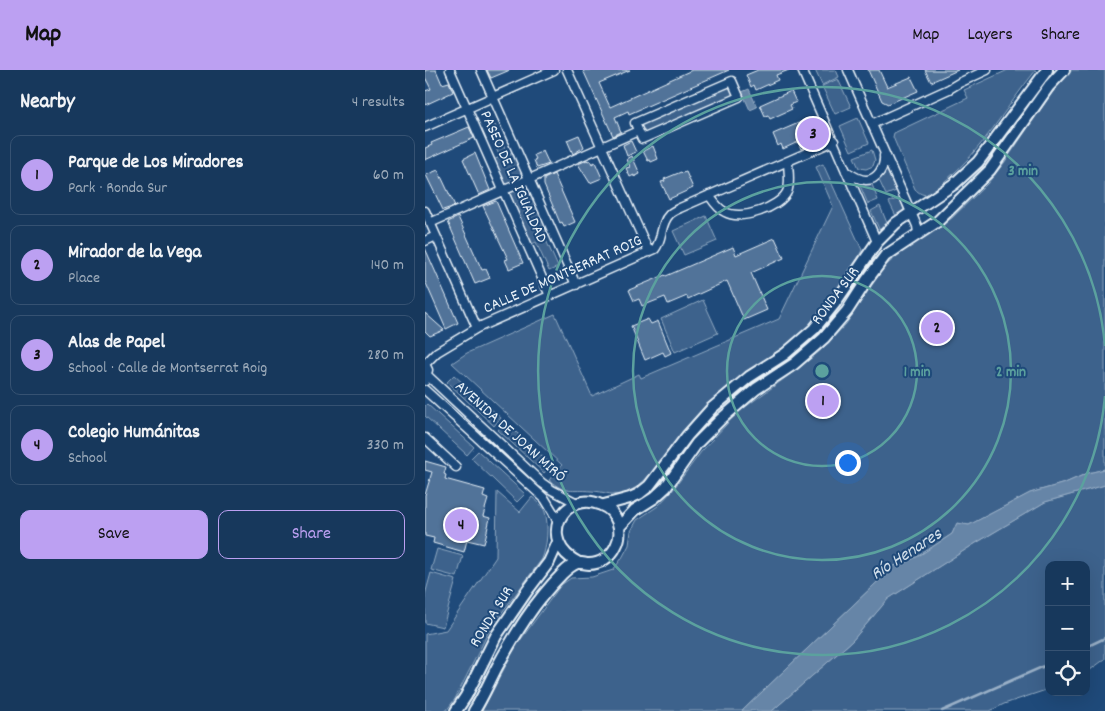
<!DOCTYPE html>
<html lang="en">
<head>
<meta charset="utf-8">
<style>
  body { margin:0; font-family:Dekko,sans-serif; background:#203f62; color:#f1f3f6 }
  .controls { position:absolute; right:15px; bottom:15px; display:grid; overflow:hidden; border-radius:10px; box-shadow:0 5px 20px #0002 }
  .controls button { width:45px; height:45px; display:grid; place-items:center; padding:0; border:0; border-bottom:1px solid #365272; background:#17385c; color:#f1f3f6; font:25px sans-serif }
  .you { position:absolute; left:422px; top:392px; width:18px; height:18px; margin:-12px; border:4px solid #fff; border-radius:50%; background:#1a73e8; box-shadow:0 0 0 8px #1a73e833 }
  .badge { display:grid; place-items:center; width:32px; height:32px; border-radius:50%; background:#bca0f2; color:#111; font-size:16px; font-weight:700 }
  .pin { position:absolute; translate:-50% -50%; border:2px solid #fff; box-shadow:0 1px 5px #0006 }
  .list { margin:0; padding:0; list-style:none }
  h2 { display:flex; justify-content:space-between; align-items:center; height:65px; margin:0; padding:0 20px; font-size:21px }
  h2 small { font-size:16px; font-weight:400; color:#9eacbb }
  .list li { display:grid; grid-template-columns:32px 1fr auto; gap:15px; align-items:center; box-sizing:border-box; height:80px; margin:0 10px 10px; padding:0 10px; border:1px solid #365272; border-radius:10px }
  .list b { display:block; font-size:19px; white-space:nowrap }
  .list p { margin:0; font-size:16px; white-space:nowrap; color:#9eacbb }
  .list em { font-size:16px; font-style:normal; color:#9eacbb }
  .actions { display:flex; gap:10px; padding:15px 20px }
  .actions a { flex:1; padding:11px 0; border:1px solid #bca0f2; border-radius:10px; text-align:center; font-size:18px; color:#bca0f2 }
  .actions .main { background:#bca0f2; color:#111 }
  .icon { flex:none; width:28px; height:28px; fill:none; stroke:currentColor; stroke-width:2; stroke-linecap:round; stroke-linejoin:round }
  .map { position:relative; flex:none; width:680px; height:641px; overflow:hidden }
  header { display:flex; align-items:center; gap:30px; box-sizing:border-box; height:70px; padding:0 25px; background:#bca0f2; color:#111 }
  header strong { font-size:24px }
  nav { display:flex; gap:28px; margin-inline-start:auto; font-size:18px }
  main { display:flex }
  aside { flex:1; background:#17385c }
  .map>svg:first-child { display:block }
  .green { fill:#3c628c; stroke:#92aac2 }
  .water { fill:#6685a7; stroke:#9ab0c7 }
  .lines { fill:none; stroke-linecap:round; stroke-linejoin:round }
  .stream { stroke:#9ab0c7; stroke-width:2.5 }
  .building { fill:#517399; stroke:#e8f1f8 }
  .minor-casing { stroke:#e8f1f8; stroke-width:11 }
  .major-casing { stroke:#e8f1f8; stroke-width:14 }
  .minor { stroke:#1f4a7a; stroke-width:8 }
  .major { stroke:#1f4a7a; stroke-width:10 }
  .ring { fill:none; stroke:#5ba19e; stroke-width:2.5 }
  .labels { text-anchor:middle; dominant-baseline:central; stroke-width:4; stroke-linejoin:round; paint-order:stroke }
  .street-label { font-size:16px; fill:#e8f1f8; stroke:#1f4a7a }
  .water-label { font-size:18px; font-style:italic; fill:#d4e1ec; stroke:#1f4a7a }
  .centre { fill:#5ba19e; stroke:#1f4a7a; stroke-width:2.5 }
  .ring-label { font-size:15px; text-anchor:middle; font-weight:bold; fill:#5ba19e; stroke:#1f4a7a; stroke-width:4; stroke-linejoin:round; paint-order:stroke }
</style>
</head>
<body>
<header>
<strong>Map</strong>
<nav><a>Map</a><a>Layers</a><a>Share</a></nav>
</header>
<main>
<aside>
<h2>Nearby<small>4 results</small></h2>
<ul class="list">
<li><span class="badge">1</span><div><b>Parque de Los Miradores</b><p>Park · Ronda Sur</p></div><em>60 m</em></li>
<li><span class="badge">2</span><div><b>Mirador de la Vega</b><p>Place</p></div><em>140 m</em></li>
<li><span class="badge">3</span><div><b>Alas de Papel</b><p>School · Calle de Montserrat Roig</p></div><em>280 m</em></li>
<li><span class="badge">4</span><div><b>Colegio Humánitas</b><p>School</p></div><em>330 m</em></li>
</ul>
<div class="actions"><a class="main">Save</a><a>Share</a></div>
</aside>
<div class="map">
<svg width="680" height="641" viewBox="0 0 680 641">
  <rect width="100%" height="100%" fill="#1f4a7a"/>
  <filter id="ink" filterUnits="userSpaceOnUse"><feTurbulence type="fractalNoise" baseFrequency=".02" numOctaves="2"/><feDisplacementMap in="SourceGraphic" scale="10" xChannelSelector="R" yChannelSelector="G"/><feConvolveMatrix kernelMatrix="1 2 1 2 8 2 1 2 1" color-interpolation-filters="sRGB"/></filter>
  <g filter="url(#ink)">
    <!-- green -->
    <path class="green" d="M 390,0 L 411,0 L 414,7 L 397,15 Z
      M 583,0 L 611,0 C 580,38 557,81 519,112 C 515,116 509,122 504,124 C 498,126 494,123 490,119 L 468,67 L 469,63 L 543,28 L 539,20 Z
      M 647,0 L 680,0 L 680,399 L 663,403 L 640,413 L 605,423 L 544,455 L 532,453 L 527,464 L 492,487 L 469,496 L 317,641 L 57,641 L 91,576 L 136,515 L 146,508 L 167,507 L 188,500 L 197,488 L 204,475 L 206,461 L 212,450 L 233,436 L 247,421 L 276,382 L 312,343 L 374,298 L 395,281 L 421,254 L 459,197 L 477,182 L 527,148 L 562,114 L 579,93 L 626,24 Z
      M 413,9 L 426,37 L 410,44 L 397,16 Z
      M 304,16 L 309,25 L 219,65 L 215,55 Z
      M 433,48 L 444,73 L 426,81 L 415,56 Z
      M 70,55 L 82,84 L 89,82 L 100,109 L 80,118 L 68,90 L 75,87 L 62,58 Z
      M 447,80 L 450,90 L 448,96 L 441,99 L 434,98 L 429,87 Z
      M 398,94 L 437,180 L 434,186 C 416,213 401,242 375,264 C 346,289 311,306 284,333 C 274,343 263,355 254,366 C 238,385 226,411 203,422 C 189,428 180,421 166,421 C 146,419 142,425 124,410 L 137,395 L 27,293 L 42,283 L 130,244 L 167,326 L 214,304 L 216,308 L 354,249 L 408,136 L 391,97 Z
      M 461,99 L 471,121 L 461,125 L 453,108 Z
      M 433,111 L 446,112 L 453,130 L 443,134 Z
      M 103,114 L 126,165 L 120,168 L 133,197 L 124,201 L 111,172 L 105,175 L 82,123 Z
      M 475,128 L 479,140 L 471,146 L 464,132 Z
      M 455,136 L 462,153 L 455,161 L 446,141 Z
      M 281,146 L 292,171 L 259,185 L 248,161 Z
      M 278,230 L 293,263 L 250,282 L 236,249 Z
      M 29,305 L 76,348 L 69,356 L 22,312 Z
      M 2,334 L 49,377 L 42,385 L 0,346 L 0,336 Z
      M 80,352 L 127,395 L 119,403 L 73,360 Z
      M 53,381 L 100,424 L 92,432 L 46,388 Z
      M 680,415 L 680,589 L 661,603 L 661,495 L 624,495 L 624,619 L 579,634 L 565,641 L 347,641 L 427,571 L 463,529 L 551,473 L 620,432 Z
      M 72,422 L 95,442 L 107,427 C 112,431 118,436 120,442 C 124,455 122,477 117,489 L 66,557 L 30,629 L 21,641 L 0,641 L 0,564 L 21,560 L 71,487 Z
      M 12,479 L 38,486 L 32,507 L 6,500 Z
      M 6,503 L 31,510 L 18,557 L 0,553 L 0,525 Z"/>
    <!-- water -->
    <path class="water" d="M 324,19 L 332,37 L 325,40 L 317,22 Z
      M 680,399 L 680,415 L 620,432 L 551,473 L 463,529 L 427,571 L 347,641 L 317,641 L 469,496 L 492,487 L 527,464 L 532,453 L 544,455 L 605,423 L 640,413 L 663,403 Z"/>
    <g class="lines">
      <!-- stream -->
      <path class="stream" d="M 661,577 L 680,568
        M 517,641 L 624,594"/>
    </g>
    <!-- building -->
    <path class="building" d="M 0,0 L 11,0 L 17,14 L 24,12 L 28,22 L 0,35 L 0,21 L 6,19 L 0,7 Z
      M 62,0 L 85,0 L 66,8 Z
      M 158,0 L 205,0 L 174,13 L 185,37 L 267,0 L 304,0 L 204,44 L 203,41 L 190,47 L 196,62 L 188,66 Z
      M 333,0 L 364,0 L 351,5 L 353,10 L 331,20 L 329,15 L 326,17 L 321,5 Z
      M 443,0 L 454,0 L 462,17 L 486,7 L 493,21 L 463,34 L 457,31 Z
      M 500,0 L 533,0 L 506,12 Z
      M 366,21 L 371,32 L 365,35 L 367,39 L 345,49 L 343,45 L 340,46 L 335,35 Z
      M 376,52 L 378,56 L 386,52 L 391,66 L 390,72 L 376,79 L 373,72 L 358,79 L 356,74 L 353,76 L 348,64 Z
      M 44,57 L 49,68 L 0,90 L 0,78 L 7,75 L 6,73 Z
      M 154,65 L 159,77 L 148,84 L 142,70 Z
      M 206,71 L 211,82 L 202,86 L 198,75 Z
      M 228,76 L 233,89 L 226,92 L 225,90 L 223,91 L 218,81 Z
      M 118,81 L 124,94 L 112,98 L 109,90 L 111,89 L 109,85 Z
      M 50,83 L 65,120 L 54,125 L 38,89 Z
      M 207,86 L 215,104 L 209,107 L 209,105 L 205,107 L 201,98 L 205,97 L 202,89 Z
      M 162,90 L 163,91 L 165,90 L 167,94 L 170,92 L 177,108 L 165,113 L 153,94 Z
      M 13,100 L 30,136 L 18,140 L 1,105 Z
      M 256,102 L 257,103 L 261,102 L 268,118 L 244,129 L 236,112 L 240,111 L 239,109 Z
      M 129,104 L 150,152 L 139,157 L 137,152 L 135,153 L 119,115 L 119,109 Z
      M 71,131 L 98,193 L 84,199 L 80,190 L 83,189 L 58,136 Z
      M 33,147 L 57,200 L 61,199 L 65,208 L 50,214 L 23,152 Z
      M 350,168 L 359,188 L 326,203 L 342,240 L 319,250 L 302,211 L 263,229 L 262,226 L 243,234 L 240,227 L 217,236 L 214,229 L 209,231 L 204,220 L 240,205 L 241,206 L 308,177 L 311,185 Z
      M 0,178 L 33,253 L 21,259 L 0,211 Z
      M 0,243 L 19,260 L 5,266 L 0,261 Z
      M 223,249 L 226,254 L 233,251 L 246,283 L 240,286 L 238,282 L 220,290 L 206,256 Z
      M 0,391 L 21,397 L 19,404 L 21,405 L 20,409 L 60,420 L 58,427 L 63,429 L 58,446 L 65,448 L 59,474 L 42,470 L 39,482 L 8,473 L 9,468 L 0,466 L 0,425 L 7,402 L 0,400 Z"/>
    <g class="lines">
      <!-- minor casing -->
      <g class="minor-casing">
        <path id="minor" d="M 25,0 L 125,226
          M 56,0 L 151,215
          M 142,0 L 224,182
          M 377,0 L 452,172
          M 423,0 L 492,156 L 493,163
          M 307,11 L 314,27 L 217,69 L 210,53 Z
          M 447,54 L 524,19 L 534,13 L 562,0
          M 0,57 L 129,0
          M 421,101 C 427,105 433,110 441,110 C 453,110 460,96 459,86
          M 284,125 C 288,131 293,139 300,142 C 316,151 354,138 362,122 C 366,113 363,101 363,91
          M 0,141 L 52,258
          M 5,153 L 213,61
          M 0,171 L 11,166
          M 3,306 L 117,413 L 127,420 L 152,433
          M 0,311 L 3,300 L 0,294 L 12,282 L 52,258 L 230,179 C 238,169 235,154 244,145 C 246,142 251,140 255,138 L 409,71
          M 0,320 L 120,429 L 128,442 L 133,453
          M 0,368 L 31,397"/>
      </g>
      <!-- major casing -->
      <g class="major-casing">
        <path id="major" d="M 179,435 L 205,428 L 214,424 L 224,416 L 262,366 L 287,338 L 324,307 L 360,284 L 389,259 L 410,233 L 452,172 L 471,153 L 529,114 L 553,92 L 622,0
          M 194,457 L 210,440 L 229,428 L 241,417 L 272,373 L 296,349 L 331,319 L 369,294 L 399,268 L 422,241 L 442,210 L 460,186 L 513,151 L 565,100 L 624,16 L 639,0
          M 31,641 L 41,626 L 71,566 L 102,521 L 124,492 L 133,472
          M 49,641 C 58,627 64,612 72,597 C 90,564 110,531 137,504 C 141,500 147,495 152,493 C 156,492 160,494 164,494 C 175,494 186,487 191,476 C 199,461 192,441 176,435 C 139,418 110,471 154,493"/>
      </g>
      <!-- minor -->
      <use href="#minor" class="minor"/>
      <!-- major -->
      <use href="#major" class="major"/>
    </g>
  </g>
  <!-- distance rings -->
  <g class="ring">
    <circle cx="397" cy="301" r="95"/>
    <circle cx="397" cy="301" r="189"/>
    <path d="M680 326A284 284 0 1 1 680 276"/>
  </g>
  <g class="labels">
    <!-- street labels -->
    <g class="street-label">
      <text transform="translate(88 107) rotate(66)">PASEO DE LA IGUALDAD</text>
      <text transform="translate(138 205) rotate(-24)">CALLE DE MONTSERRAT ROIG</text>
      <text transform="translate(411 226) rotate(-53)">RONDA SUR</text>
      <text transform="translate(85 362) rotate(42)">AVENIDA DE JOAN MIRÓ</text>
      <text transform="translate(67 547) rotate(-58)">RONDA SUR</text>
    </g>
    <!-- water labels -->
    <g class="water-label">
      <text transform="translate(482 485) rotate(-33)">Río Henares</text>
    </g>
  </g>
  <circle cx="397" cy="301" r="8" class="centre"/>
  <g class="ring-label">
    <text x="598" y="105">3 min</text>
    <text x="492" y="306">1 min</text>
    <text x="586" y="306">2 min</text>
  </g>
</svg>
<div class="controls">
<button>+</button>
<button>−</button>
<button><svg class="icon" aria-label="locate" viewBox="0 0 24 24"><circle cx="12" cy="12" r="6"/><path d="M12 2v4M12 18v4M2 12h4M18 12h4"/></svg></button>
</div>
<div class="you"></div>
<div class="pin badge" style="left:398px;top:331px">1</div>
<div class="pin badge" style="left:512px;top:258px">2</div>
<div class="pin badge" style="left:388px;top:64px">3</div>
<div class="pin badge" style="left:36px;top:455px">4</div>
</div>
</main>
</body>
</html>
